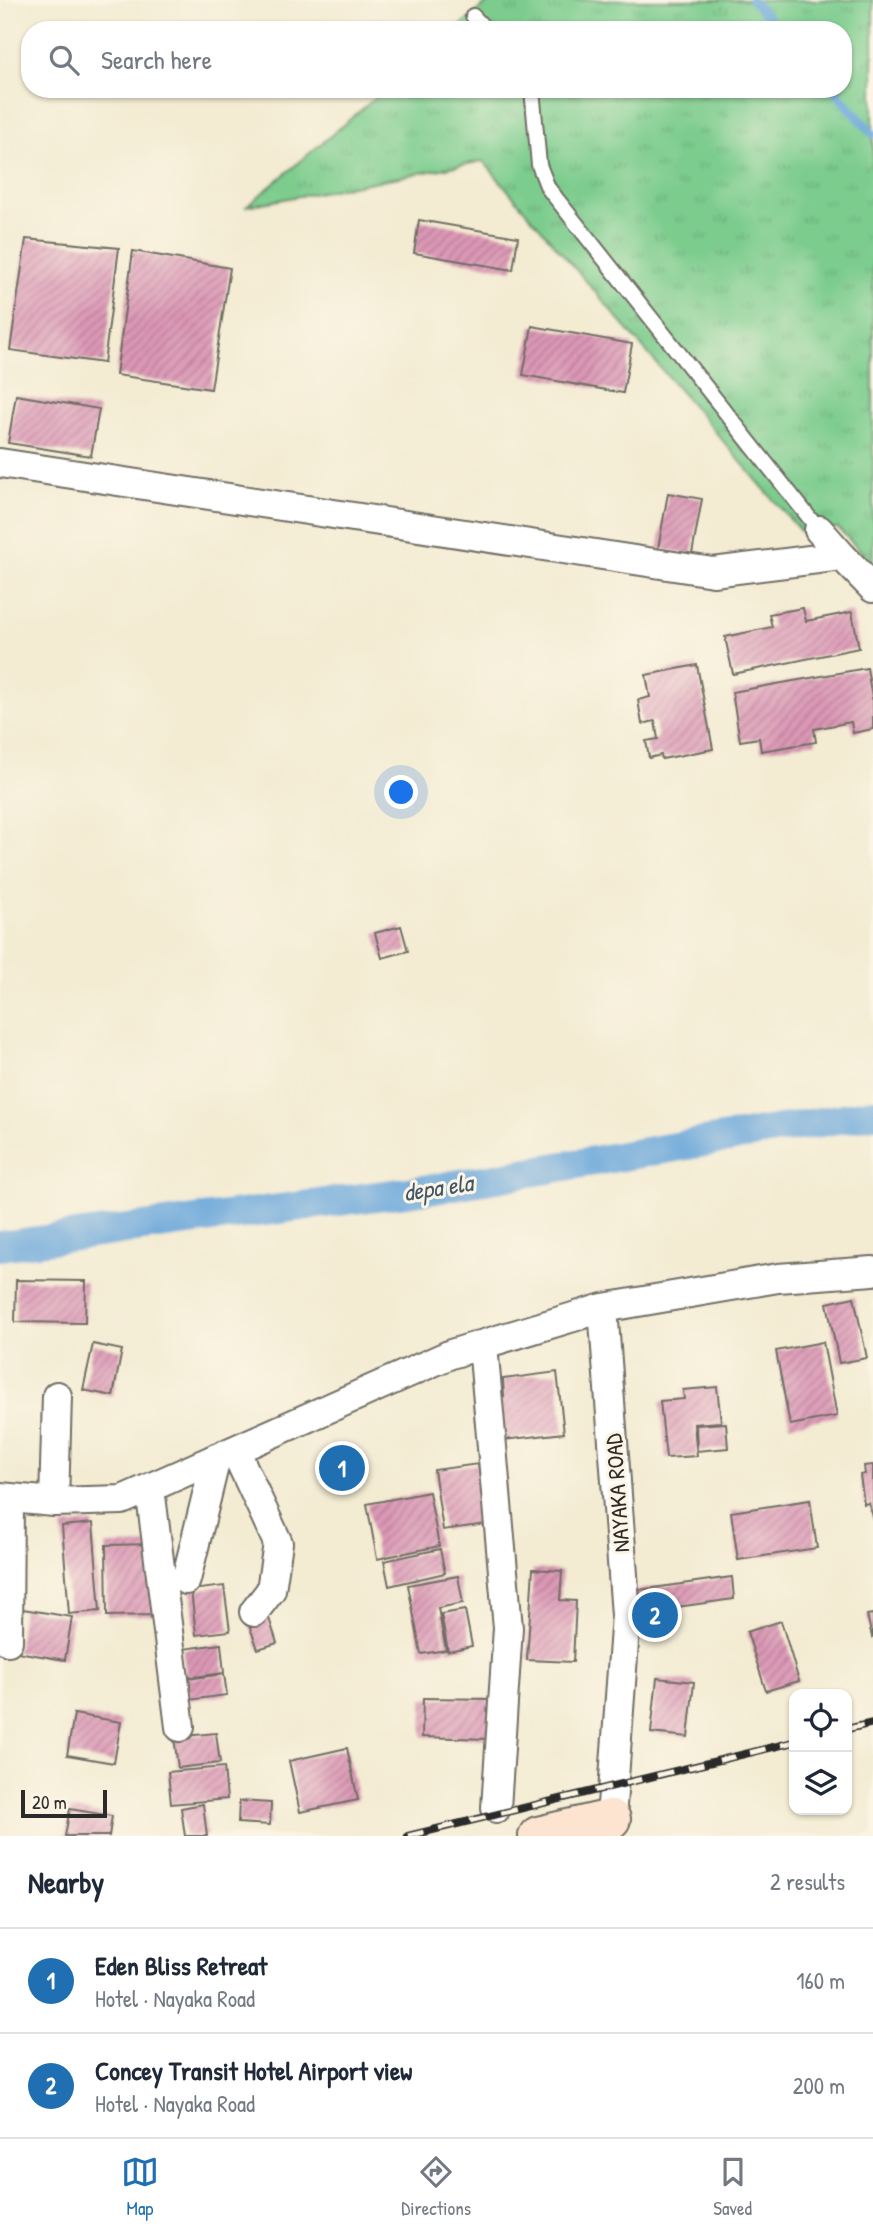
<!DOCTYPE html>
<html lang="en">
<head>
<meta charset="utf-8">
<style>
  body { margin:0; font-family:"Patrick Hand",sans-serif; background:#f6f6f7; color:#1f2937 }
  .controls { position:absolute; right:21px; bottom:21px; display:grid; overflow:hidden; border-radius:14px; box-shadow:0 2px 5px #0004 }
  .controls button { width:63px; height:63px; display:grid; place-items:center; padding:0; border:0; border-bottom:2px solid #e0e1e3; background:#fff; color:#1f2937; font:35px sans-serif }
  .scale { position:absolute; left:21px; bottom:18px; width:86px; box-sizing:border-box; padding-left:7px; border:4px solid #2b2b2b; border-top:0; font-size:19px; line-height:24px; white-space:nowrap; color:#2b2b2b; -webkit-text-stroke:5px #fcf5e5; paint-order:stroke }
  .you { position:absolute; left:402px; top:793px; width:24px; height:24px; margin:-18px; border:5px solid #fff; border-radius:50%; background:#1a73e8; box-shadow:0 0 0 10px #1a73e833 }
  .badge { display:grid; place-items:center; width:46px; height:46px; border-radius:50%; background:#1f6fb2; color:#fff; font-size:23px; font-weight:700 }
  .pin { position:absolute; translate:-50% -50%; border:4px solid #fff; box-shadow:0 2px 7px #0006 }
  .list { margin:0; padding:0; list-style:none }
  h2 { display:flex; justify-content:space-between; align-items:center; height:91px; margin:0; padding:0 28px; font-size:30px }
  h2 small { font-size:23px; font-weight:400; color:#747a83 }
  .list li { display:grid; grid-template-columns:46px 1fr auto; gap:21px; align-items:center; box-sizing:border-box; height:105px; padding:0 28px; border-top:2px solid #e0e1e3 }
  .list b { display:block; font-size:26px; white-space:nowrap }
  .list p { margin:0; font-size:23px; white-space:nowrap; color:#747a83 }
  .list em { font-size:23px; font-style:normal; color:#747a83 }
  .icon { flex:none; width:38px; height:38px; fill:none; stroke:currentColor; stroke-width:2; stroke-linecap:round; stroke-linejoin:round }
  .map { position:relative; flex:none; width:873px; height:1836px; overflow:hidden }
  .search { position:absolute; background:#fff; box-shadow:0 2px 5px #0004; left:21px; right:21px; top:21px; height:77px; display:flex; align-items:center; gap:18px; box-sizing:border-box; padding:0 24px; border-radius:28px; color:#747a83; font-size:26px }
  .sheet { height:301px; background:#fff }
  nav { display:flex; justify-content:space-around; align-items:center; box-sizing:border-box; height:98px; border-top:2px solid #e0e1e3; background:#fff; font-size:19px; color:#747a83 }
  nav a { display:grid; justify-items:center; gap:4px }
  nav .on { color:#1f6fb2 }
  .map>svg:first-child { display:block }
  .grass { fill:url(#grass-tufts); stroke:#547c5c; stroke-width:2 }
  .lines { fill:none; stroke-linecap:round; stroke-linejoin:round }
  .stream { stroke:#67a6da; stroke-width:9 }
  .canal { stroke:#67a6da; stroke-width:30 }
  .building { fill:url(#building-hatch) }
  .lane-casing { stroke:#716e65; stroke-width:18 }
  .street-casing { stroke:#716e65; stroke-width:32 }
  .secondary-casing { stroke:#716e65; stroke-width:42 }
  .lane { stroke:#fff; stroke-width:14 }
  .street { stroke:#fff; stroke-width:28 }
  .secondary { stroke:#fde4d1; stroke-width:38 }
  .rail-casing { stroke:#2b2b2b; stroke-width:8 }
  .rail { stroke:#fcf5e5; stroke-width:5; stroke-dasharray:16; stroke-linecap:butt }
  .labels { text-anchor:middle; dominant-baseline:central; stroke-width:6; stroke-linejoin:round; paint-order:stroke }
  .street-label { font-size:23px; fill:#2b2b2b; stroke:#fcf5e5 }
  .water-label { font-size:24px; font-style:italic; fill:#405668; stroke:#fcf5e5 }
</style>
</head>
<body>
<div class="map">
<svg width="873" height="1836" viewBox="0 0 873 1836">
  <defs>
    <pattern id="grass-tufts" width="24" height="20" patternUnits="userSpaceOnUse" patternTransform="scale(1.75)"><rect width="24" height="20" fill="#7ccc8d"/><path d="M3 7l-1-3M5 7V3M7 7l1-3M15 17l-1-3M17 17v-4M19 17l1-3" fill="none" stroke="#6baf7a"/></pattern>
    <pattern id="building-hatch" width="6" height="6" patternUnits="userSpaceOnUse" patternTransform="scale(1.75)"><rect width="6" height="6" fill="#dc98b6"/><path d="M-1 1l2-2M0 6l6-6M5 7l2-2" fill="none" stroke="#b37c94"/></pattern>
  </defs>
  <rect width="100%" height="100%" fill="#fcf5e5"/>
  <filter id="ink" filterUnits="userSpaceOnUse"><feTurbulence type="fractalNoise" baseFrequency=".0143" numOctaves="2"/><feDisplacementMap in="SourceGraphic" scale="14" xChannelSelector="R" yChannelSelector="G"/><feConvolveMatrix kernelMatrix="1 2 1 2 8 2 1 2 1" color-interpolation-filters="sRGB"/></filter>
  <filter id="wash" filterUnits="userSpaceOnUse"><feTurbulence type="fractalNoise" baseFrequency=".00686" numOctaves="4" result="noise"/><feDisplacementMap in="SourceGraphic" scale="28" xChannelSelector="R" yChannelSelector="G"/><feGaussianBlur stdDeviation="1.57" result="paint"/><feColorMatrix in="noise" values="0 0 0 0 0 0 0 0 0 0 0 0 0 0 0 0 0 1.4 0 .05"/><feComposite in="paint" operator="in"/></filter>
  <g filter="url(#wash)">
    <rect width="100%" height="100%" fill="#f3ebd2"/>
    <!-- grass -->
    <path class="grass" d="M 485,0 L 873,0 L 873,564 L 838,528 L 801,532 L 483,161 L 247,206 L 386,89 L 843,89 L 843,30 L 456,30 L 487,3 Z"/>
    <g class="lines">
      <!-- stream -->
      <path class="stream" d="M 752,0 L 779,30
        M 833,89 L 873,134"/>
      <!-- canal -->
      <path class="canal" d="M 0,1246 L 437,1188 L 873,1113"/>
    </g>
    <g id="blocks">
      <!-- building -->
      <path class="building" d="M 419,220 L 518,237 L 513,270 L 414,253 Z
        M 26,239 L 119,248 L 104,363 L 10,350 Z
        M 133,251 L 230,268 L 211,389 L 116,375 Z
        M 532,326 L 632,344 L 623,393 L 523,375 Z
        M 16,395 L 99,409 L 91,456 L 8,443 Z
        M 668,493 L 702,499 L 692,554 L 658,549 Z
        M 803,608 L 806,621 L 852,612 L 859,648 L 733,674 L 725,637 L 772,627 L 769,614 Z
        M 697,665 L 713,749 L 662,759 L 661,755 L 649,758 L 646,741 L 658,739 L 655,721 L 642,724 L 638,700 L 650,697 L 646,675 Z
        M 867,668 L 873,703 L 873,729 L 853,733 L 851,722 L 814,729 L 816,742 L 761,751 L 759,738 L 740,741 L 732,692 Z
        M 401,926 L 408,951 L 382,958 L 375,933 Z
        M 16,1280 L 86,1281 L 85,1323 L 15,1322 Z
        M 854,1297 L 867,1358 L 839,1363 L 827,1303 Z
        M 823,1342 L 837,1416 L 790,1425 L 776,1351 Z
        M 93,1344 L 122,1350 L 113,1396 L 83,1390 Z
        M 557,1372 L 564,1433 L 504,1440 L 499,1396 L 504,1396 L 503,1379 Z
        M 717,1387 L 721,1422 L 694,1424 L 697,1456 L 666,1458 L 660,1401 L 684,1399 L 683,1390 Z
        M 726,1423 L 728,1448 L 697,1451 L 696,1425 Z
        M 478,1464 L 487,1524 L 443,1530 L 434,1470 Z
        M 873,1465 L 873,1516 L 872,1517 L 869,1503 L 864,1504 L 860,1475 L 865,1474 L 864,1466 Z
        M 429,1492 L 439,1546 L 377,1559 L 367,1504 Z
        M 810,1500 L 817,1548 L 738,1560 L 731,1512 Z
        M 93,1523 L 100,1611 L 69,1614 L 62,1526 Z
        M 155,1544 L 156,1615 L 107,1616 L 106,1545 Z
        M 440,1549 L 445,1573 L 389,1586 L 384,1561 Z
        M 533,1569 L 562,1571 L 560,1600 L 576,1601 L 573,1662 L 527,1660 Z
        M 458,1576 L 463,1603 L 438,1608 L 446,1650 L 421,1654 L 408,1585 Z
        M 732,1577 L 734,1599 L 634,1613 L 631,1591 Z
        M 224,1586 L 230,1631 L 196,1635 L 191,1590 Z
        M 23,1609 L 72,1617 L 65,1660 L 17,1652 Z
        M 465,1610 L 472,1646 L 448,1651 L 441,1614 Z
        M 873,1614 L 873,1636 L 872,1637 L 867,1615 Z
        M 268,1615 L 277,1643 L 258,1649 L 248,1622 Z
        M 781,1621 L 799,1681 L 766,1691 L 747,1632 Z
        M 221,1644 L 224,1673 L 186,1678 L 183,1649 Z
        M 224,1674 L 227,1695 L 189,1700 L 186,1679 Z
        M 657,1678 L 694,1682 L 688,1737 L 651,1733 Z
        M 423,1698 L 490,1699 L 489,1739 L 422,1737 Z
        M 74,1714 L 121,1722 L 114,1763 L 67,1755 Z
        M 216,1733 L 220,1763 L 178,1768 L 174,1737 Z
        M 347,1748 L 358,1800 L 300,1812 L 289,1761 Z
        M 224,1767 L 227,1799 L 171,1804 L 168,1772 Z
        M 239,1801 L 271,1803 L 270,1825 L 238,1823 Z
        M 203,1804 L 207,1836 L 185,1836 L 181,1808 Z
        M 70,1809 L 112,1816 L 109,1836 L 65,1836 Z"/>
    </g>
  </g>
  <g filter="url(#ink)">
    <use href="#blocks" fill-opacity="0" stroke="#716e65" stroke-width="2"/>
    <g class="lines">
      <!-- lane casing -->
      <g class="lane-casing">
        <path id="lane" d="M 473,16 L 486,30
          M 532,89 L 539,165 L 548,188 L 819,530"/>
      </g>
      <!-- street casing -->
      <g class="street-casing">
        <path id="street" d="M 0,463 L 713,572 L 842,556 L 873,588
          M 819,530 L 842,556
          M 603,1308 L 778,1278 L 873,1271
          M 483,1345 L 508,1628 L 496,1808
          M 235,1450 L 278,1543 L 271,1590 L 254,1612
          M 150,1488 L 180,1727
          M 0,1497 L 54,1502 L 122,1500 L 451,1354 L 603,1308 L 626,1615 L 611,1819 L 607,1836
          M 54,1502 L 57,1396
          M 186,1580 L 216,1458
          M 8,1641 L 9,1498"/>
      </g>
      <!-- secondary casing -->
      <g class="secondary-casing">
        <path id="secondary" d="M 538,1836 L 611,1819"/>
      </g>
      <!-- lane -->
      <use href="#lane" class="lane"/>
      <!-- street -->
      <use href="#street" class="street"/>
      <!-- secondary -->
      <use href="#secondary" class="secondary"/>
      <!-- rail casing -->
      <g class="rail-casing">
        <path id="rail" d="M 847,1729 L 873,1723
          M 408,1836 L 794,1742"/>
      </g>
      <!-- rail -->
      <use href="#rail" class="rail"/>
    </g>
  </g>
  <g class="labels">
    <!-- street labels -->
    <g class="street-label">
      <text transform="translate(617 1493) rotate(-94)">NAYAKA ROAD</text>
    </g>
    <!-- water labels -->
    <g class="water-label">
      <text transform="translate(438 1187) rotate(-9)">depa ela</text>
    </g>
  </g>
</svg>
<div class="controls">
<button><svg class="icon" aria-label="locate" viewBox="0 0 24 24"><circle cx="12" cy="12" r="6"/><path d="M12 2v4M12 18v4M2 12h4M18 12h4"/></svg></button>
<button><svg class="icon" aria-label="layers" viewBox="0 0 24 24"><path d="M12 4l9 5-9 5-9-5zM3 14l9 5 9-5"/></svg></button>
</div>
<div class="scale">20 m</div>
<div class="you"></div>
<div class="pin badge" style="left:342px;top:1468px">1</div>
<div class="pin badge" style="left:655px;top:1615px">2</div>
<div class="search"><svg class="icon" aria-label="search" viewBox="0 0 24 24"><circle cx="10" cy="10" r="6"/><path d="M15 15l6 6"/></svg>Search here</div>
</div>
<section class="sheet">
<h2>Nearby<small>2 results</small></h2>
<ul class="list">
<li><span class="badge">1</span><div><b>Eden Bliss Retreat</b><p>Hotel · Nayaka Road</p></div><em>160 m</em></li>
<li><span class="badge">2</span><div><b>Concey Transit Hotel Airport view</b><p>Hotel · Nayaka Road</p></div><em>200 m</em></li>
</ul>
</section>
<nav>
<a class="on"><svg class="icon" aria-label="map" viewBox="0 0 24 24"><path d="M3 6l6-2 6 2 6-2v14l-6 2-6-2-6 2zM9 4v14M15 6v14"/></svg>Map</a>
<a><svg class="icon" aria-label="directions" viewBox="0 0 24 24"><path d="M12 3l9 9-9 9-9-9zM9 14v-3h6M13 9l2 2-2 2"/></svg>Directions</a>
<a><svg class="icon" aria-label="saved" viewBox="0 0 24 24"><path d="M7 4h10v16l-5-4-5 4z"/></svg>Saved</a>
</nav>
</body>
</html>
